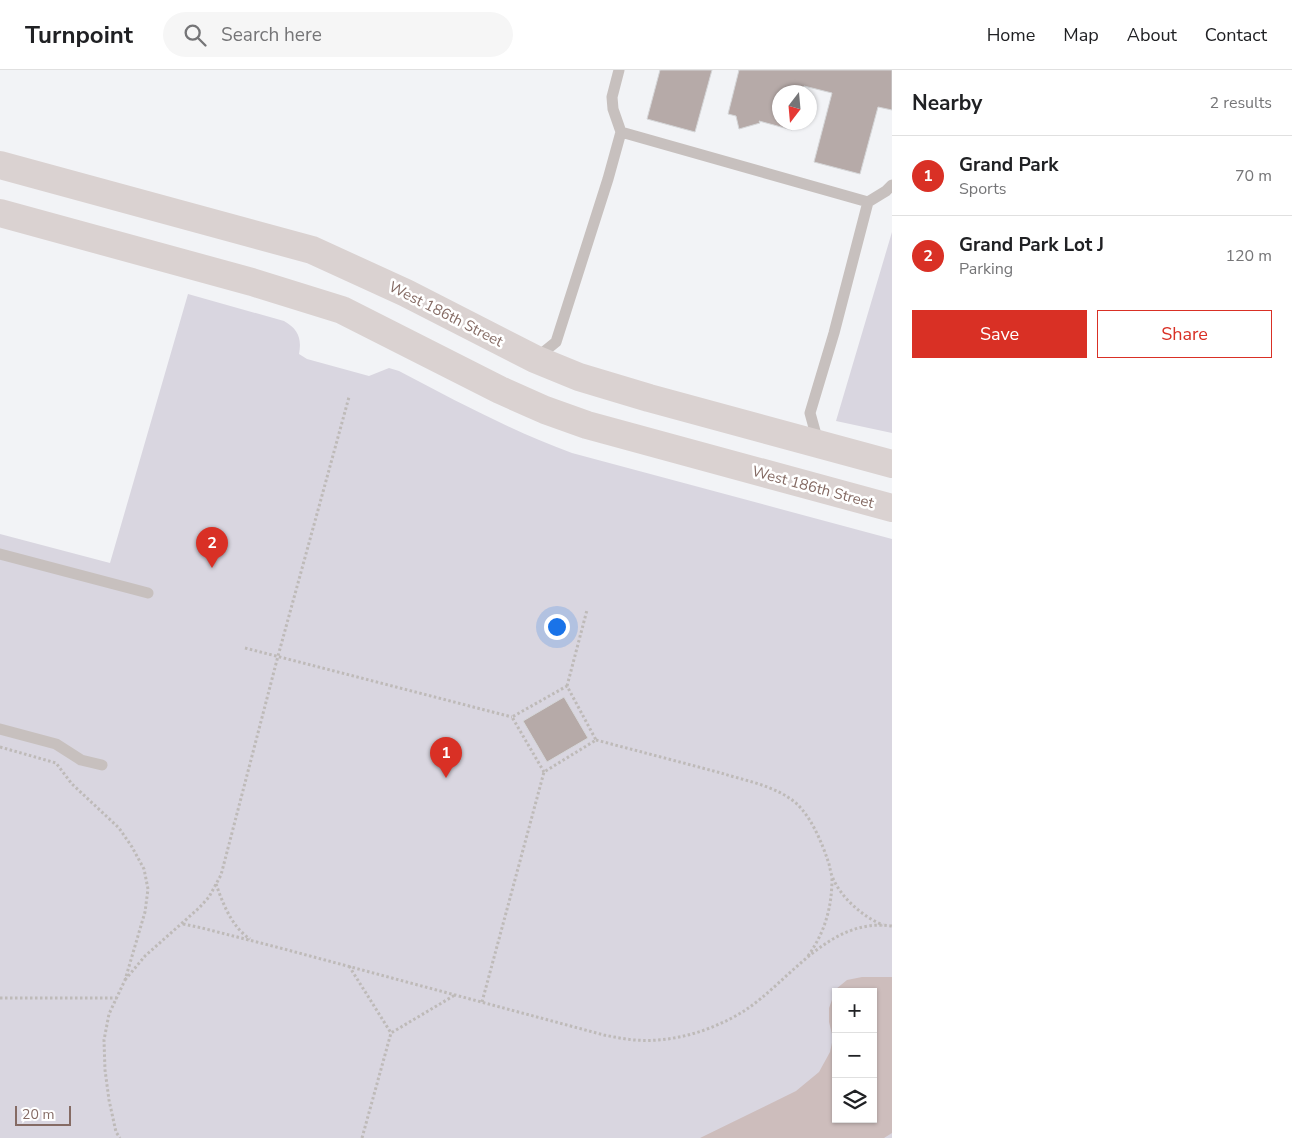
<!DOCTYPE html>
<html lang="en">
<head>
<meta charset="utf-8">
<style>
  body { margin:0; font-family:"Nunito Sans",sans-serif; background:#f6f6f6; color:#202124 }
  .controls { position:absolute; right:15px; bottom:15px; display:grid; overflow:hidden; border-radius:0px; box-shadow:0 1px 4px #0004 }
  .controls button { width:45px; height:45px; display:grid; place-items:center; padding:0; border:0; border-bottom:1px solid #e0e0e0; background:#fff; color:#202124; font:25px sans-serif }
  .compass { position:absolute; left:772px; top:15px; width:45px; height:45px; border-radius:50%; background:#fff; box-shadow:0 1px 4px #0004; rotate:196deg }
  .scale { position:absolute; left:15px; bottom:12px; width:56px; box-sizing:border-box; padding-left:5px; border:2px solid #856b64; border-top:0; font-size:14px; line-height:18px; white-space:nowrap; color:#856b64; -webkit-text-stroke:4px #fff; paint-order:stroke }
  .you { position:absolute; left:556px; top:556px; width:18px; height:18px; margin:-12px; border:4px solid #fff; border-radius:50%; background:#1a73e8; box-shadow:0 0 0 8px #1a73e833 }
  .badge { display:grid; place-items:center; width:32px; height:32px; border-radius:50%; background:#d93025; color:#fff; font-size:16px; font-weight:700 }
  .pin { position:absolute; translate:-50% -41px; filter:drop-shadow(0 1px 2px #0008) }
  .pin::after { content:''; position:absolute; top:26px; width:18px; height:15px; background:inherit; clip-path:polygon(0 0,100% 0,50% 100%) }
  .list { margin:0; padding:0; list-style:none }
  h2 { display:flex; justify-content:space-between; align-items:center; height:65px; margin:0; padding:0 20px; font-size:21px }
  h2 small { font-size:16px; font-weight:400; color:#757577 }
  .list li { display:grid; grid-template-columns:32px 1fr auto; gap:15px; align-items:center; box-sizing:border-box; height:80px; padding:0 20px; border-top:1px solid #e0e0e0 }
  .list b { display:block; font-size:19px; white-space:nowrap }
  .list p { margin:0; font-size:16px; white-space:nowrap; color:#757577 }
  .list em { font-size:16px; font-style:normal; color:#757577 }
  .actions { display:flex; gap:10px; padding:15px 20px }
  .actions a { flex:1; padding:11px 0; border:1px solid #d93025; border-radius:0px; text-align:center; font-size:18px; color:#d93025 }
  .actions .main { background:#d93025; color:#fff }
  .icon { flex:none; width:28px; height:28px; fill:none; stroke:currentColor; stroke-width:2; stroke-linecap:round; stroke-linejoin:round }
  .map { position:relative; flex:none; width:892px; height:1068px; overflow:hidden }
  header { display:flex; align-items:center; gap:30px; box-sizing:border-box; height:70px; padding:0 25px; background:#fff; border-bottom:1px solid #e0e0e0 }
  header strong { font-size:24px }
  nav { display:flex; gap:28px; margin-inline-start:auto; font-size:18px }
  .search { width:350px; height:45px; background:#f6f6f6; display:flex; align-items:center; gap:12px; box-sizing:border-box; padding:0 18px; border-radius:28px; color:#757577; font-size:19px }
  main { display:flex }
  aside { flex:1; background:#fff }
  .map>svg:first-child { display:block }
  .green { fill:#d9d6e0; fill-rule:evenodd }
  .water { fill:#cdbdbc; fill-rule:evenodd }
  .building { fill:#b6aaa8; stroke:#d5d6d8 }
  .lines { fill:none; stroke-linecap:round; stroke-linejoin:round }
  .path { stroke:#bebab8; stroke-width:3; stroke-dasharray:2.5 2.5; stroke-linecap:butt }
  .lane { stroke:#c7c0be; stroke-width:11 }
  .secondary { stroke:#dad2d1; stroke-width:28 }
  .labels { text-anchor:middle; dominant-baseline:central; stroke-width:5; stroke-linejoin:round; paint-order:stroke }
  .street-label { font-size:15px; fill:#856b64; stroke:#fff }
</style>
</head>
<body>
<header>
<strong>Turnpoint</strong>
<div class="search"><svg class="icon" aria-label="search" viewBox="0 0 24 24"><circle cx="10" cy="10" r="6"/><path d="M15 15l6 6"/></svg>Search here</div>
<nav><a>Home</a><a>Map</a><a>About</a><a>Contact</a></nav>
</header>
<main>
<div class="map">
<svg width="892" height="1068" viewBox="0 0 892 1068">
  <rect width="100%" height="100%" fill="#f2f3f6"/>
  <!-- green -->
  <path class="green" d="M 892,162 L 892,363 L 836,351 Z
    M 188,224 L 284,251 C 298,259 302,268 299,284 L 307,289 L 369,306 L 389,298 L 399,301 C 456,331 512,361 572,383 L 892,469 L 892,1068 L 0,1068 L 0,464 L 110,493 ZM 836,922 L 873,922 L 873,1049 L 836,1049 Z"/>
  <!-- water -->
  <path class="water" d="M 862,907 L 892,907 L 892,1063 L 884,1068 L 700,1068 L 796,1021 L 819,1002 L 830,982 L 833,968 L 829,952 L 829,938 L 836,919 L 847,910 ZM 836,922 L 873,922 L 873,1049 L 836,1049 Z"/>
  <!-- building -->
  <path class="building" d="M 660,0 L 712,0 L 695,62 L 647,49 Z
    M 738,0 L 892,0 L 892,40 L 878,37 L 860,104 L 814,92 L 832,23 L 804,16 L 802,22 L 779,22 L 779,52 L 794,52 L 792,60 L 759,51 L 760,53 L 739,59 L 736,46 L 728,44 L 739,0 Z
    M 564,627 L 588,668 L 547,692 L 523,651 Z"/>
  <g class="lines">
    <!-- path -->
    <path class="path" d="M 245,578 L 512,647
      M 567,616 L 587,540
      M 596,670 C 638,681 680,692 721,703 C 746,711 778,716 798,735 C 812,749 822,773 828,791 C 830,796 830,801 832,806 C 840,827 863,847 883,855
      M 0,677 L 56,693 L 72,714 L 119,758 L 132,777 L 144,799 L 148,819 L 145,842 L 125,910 L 109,944 L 104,970 L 105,1000 L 109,1030 L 116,1062 L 120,1068
      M 216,814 C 223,834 232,857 250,869
      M 183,854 L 202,858 L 284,879 L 604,965 C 614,967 624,969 634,970 C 672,973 712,961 744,941 C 790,911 829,847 892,856
      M 808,886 C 825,862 832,837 832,808
      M 349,896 L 391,963 L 455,925
      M 125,910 L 145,886 L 199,838 L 209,827 L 221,805 L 278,586 L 349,327
      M 0,928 L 117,928
      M 482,932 L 544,702 L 596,670 L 567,616 L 512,647 L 544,702
      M 362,1068 L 391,963"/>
    <!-- lane -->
    <path class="lane" d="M 621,62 L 868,132
      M 535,289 L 556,272 L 608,109 L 621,62 L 613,39 L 612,27 L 619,0
      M 818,372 L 810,343 L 834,263 L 868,132 L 886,121 L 892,115
      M 0,484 L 148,523
      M 0,659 L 56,674 L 81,690 L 102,695"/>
    <!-- secondary -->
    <path class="secondary" d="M 0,95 L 312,180 L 406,223 L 535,289 L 579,307 L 649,328 L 892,394
      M 0,143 L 252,212 L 342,240 L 500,320 L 545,340 L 587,355 L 892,438"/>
  </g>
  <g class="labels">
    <!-- street labels -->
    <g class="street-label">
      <text transform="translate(446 244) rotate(27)">West 186th Street</text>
      <text transform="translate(813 417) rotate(15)">West 186th Street</text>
    </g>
  </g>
</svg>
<div class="controls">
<button>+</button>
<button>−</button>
<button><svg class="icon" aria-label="layers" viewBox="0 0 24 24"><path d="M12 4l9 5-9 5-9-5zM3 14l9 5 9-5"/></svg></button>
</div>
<svg class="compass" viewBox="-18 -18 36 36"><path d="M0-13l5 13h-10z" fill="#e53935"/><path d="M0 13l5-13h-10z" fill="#757577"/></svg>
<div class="scale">20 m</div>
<div class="you"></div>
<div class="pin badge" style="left:446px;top:708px">1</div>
<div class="pin badge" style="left:212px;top:498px">2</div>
</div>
<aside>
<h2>Nearby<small>2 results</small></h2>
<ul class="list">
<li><span class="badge">1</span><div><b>Grand Park</b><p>Sports</p></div><em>70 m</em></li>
<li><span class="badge">2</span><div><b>Grand Park Lot J</b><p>Parking</p></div><em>120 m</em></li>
</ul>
<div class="actions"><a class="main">Save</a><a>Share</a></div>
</aside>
</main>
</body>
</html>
